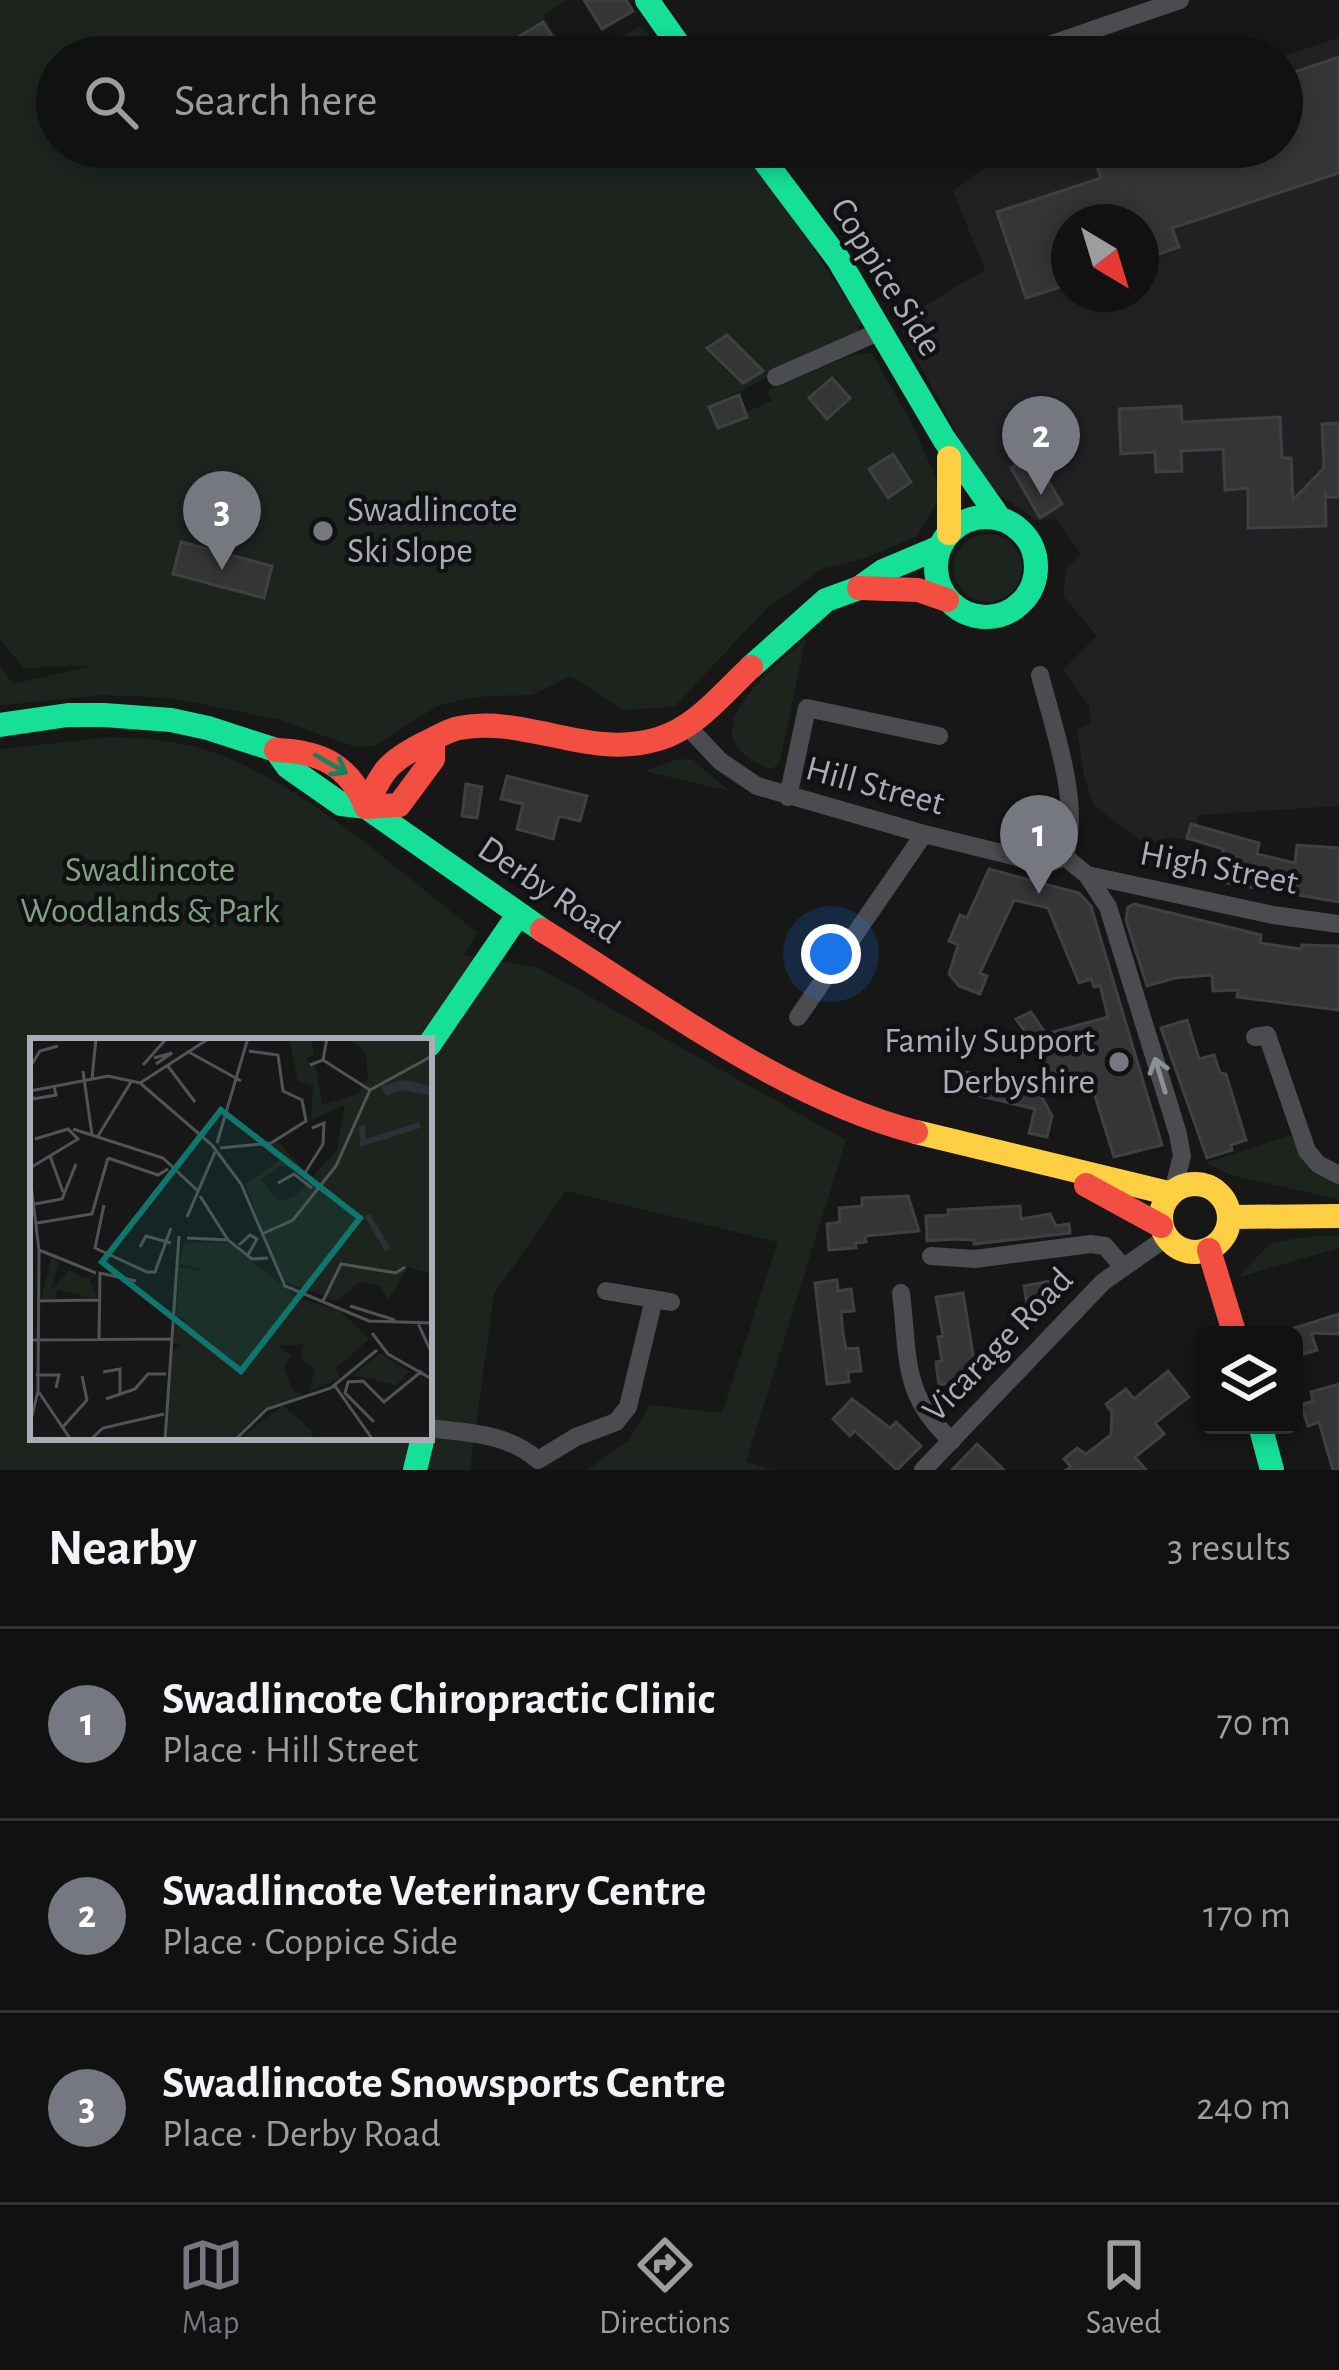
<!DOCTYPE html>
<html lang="en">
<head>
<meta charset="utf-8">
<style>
  body { margin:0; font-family:"Alegreya Sans",sans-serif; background:#1e1f1f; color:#f1f3f6 }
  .controls { position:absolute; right:36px; bottom:36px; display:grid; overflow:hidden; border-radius:18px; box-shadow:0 6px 18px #0003 }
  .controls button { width:108px; height:108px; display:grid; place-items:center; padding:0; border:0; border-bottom:3px solid #303131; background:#111; color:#f1f3f6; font:60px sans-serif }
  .compass { position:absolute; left:1051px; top:204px; width:108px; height:108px; border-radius:50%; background:#111; box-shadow:0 6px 18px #0003; rotate:142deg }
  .you { position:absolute; left:831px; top:954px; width:42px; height:42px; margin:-30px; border:9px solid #fff; border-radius:50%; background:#1a73e8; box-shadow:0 0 0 18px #1a73e833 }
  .badge { display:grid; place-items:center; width:78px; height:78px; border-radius:50%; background:#757880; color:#fff; font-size:39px; font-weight:700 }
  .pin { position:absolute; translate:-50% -99px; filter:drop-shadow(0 3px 6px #0008) }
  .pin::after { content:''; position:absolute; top:63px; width:42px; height:36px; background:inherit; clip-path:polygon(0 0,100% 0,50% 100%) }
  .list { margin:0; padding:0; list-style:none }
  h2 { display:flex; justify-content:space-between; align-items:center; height:156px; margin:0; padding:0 48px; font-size:51px }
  h2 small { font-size:39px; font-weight:400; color:#9c9d9f }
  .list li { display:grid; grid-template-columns:78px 1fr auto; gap:36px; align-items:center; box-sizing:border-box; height:192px; padding:0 48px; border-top:3px solid #303131 }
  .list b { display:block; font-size:45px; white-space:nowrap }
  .list p { margin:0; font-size:39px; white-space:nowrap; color:#9c9d9f }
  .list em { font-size:39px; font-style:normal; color:#9c9d9f }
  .icon { flex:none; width:66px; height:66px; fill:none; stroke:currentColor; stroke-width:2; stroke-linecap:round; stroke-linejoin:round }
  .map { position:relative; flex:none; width:1339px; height:1470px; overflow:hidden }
  .search { position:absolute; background:#111; box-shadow:0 6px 18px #0003; left:36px; right:36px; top:36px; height:132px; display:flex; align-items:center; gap:30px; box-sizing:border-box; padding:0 42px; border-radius:66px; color:#9c9d9f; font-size:45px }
  .sheet { height:732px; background:#111 }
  nav { display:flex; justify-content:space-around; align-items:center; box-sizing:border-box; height:168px; border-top:3px solid #303131; background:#111; font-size:33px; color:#9c9d9f }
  nav a { display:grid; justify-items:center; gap:6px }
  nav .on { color:#757880 }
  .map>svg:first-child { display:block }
  .built { fill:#212123; fill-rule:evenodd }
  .green { fill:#1d241e; fill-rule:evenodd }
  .building { fill:#353536; stroke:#3f4043; stroke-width:3 }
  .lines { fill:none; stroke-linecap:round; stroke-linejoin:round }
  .street { stroke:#4b4c50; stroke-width:18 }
  .fast { stroke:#16e098; stroke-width:24 }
  .slow { stroke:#ffcf43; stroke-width:24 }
  .jam { stroke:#f24e42; stroke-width:24 }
  .oneway { stroke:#14835c }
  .oneway2 { stroke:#8c9099 }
  .poi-dot { fill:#757880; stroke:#111113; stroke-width:4.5 }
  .labels { text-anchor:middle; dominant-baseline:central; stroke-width:9; stroke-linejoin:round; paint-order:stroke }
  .street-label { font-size:36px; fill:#a8adb8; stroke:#111113 }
  .poi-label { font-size:36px; fill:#a8adb8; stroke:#111113; text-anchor:start }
  .park-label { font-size:36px; fill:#7fa381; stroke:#111113 }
  .inset-river { fill:none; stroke:#2a3239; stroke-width:6 }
  .inset-road { fill:none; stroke:#515357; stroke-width:3 }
  .view { fill:#0f766e; fill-opacity:0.15; stroke:#0f766e; stroke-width:6 }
  .inset-edge { fill:none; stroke:#a8adb8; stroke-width:6 }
</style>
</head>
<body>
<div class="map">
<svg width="1339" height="1470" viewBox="0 0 1339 1470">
  <rect width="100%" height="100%" fill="#171717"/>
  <!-- built -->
  <path class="built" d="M 1339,38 L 1339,806 L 1198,815 L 1197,842 L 1169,837 L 1146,844 L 1094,806 L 1084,776 L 1077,730 L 1091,723 L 1089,706 L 1063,670 L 1097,636 L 1063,596 L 1066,569 L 1081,554 L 1056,519 L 1036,520 L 984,484 L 897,322 L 985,270 L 953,191 L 1015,147 L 1282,147 L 1281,57 ZM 1069,222 L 1141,222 L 1141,294 L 1069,294 Z"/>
  <!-- green -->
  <path class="green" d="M 0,0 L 565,0 L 543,15 L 569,57 L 57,57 L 57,147 L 739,147 L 785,205 L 861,322 L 858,332 L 710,406 L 717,428 L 747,417 L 746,412 L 772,401 L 767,391 L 849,356 L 872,353 L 912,424 L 936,478 L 938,500 L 917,536 L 866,558 L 822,569 L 766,609 L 674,707 L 622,710 L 571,676 L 532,695 L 475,697 L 437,706 L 375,746 L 355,747 L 277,719 L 171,698 L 104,695 L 0,705 L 0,665 L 13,684 L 90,666 L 24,668 L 0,640 Z
    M 641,26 L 661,51 L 654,57 L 584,57 Z
    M954 568a34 34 0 1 1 68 0a34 34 0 1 1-68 0Z
    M 806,638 L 781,755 L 778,765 L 770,769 C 683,734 768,675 806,638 Z
    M 113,737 C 145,739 176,740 206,750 C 301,780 398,871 477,932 L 464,955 L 539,968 L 846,1140 L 746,1462 L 773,1470 L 587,1470 L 629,1440 L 650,1405 L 722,1413 L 778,1242 L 566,1191 L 494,1294 L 470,1470 L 0,1470 L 0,749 ZM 33,1041 L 429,1041 L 429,1437 L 33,1437 Z
    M 679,759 L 693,760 L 729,791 L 644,771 Z
    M 1291,1135 L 1310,1170 L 1339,1183 L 1339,1199 L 1234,1176 L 1205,1163 Z
    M 1312,1236 L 1339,1236 L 1339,1248 L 1239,1277 L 1270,1243 Z"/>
  <!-- building -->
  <path class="building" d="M 584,0 L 626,0 L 633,11 L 602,29 Z
    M 543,22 L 558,46 L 553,49 L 557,57 L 530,57 L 518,37 Z
    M 1339,57 L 1339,173 L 1172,228 L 1179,247 L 1141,260 L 1141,222 L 1069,222 L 1069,284 L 1026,298 L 997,212 L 1101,178 L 1093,153 L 1111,147 L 1282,147 L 1282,76 Z
    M 727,335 L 763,371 L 743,383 L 707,348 Z
    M 832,378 L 850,398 L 827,419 L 809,398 Z
    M 739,395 L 747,417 L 718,428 L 709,407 Z
    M 1181,406 L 1182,422 L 1280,417 L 1282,458 L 1291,458 L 1293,500 L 1324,468 L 1322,424 L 1339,423 L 1339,497 L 1326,497 L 1325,490 L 1326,526 L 1248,528 L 1248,488 L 1225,490 L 1223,449 L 1181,451 L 1182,471 L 1156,472 L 1155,452 L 1121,454 L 1119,409 Z
    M 893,454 L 911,482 L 888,498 L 869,469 Z
    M 1033,455 L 1062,504 L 1040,518 L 1011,468 Z
    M 181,542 L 272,566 L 264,598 L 173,574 Z
    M 507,776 L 587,796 L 580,821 L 559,816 L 553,839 L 517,829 L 523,804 L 501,799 Z
    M 466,784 L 482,787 L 477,818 L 462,816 Z
    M 1191,824 L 1259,843 L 1257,854 L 1295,863 L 1297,845 L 1339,848 L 1339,902 L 1215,881 L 1223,849 L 1187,838 Z
    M 989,869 L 1079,893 L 1091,906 L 1162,1145 L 1114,1157 L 1090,1080 L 1048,1092 L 1035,1046 L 1016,1019 L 1031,1012 L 1046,1034 L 1108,1017 L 1100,985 L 1094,987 L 1091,979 L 1079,983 L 1048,908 L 1014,900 L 980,973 L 987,976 L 980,994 L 959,986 L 949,974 L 958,945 L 949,941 L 960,915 L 967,918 Z
    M 1134,904 L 1261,935 L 1260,943 L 1301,949 L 1302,945 L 1339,946 L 1339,1010 L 1237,997 L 1238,990 L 1213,991 L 1212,975 L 1175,978 L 1147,986 L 1126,920 L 1128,907 Z
    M 1187,1020 L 1199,1059 L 1214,1055 L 1220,1073 L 1226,1074 L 1246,1140 L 1231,1145 L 1232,1150 L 1207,1158 L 1161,1028 Z
    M 960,1071 L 1036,1086 L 1052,1116 L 1047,1137 L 1029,1133 L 1035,1109 L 955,1090 Z
    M 908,1196 L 919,1231 L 865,1236 L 866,1242 L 855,1243 L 856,1248 L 829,1250 L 827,1224 L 840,1222 L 839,1208 L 862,1206 L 862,1198 Z
    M 1020,1206 L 1021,1219 L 1050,1214 L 1056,1226 L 1069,1224 L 1070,1233 L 974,1244 L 974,1240 L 955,1239 L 927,1241 L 926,1216 L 948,1215 L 948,1210 Z
    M 837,1280 L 838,1291 L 851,1289 L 854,1311 L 841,1312 L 843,1333 L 846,1349 L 858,1348 L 861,1371 L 848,1372 L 849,1382 L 827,1384 L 815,1283 Z
    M 1051,1281 L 1055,1306 L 1028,1311 L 1024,1286 Z
    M 963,1293 L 977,1379 L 939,1385 L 936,1362 L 942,1361 L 938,1337 L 943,1336 L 936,1297 Z
    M 1339,1314 L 1339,1334 L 1311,1333 L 1317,1350 L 1294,1357 L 1294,1332 L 1288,1330 Z
    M 1168,1371 L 1189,1397 L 1155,1423 L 1164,1434 L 1135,1457 L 1146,1470 L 1066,1470 L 1071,1467 L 1064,1459 L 1077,1448 L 1086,1454 L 1111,1435 L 1112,1412 L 1106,1404 L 1126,1389 L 1134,1399 Z
    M 1339,1384 L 1339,1470 L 1333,1470 L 1319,1422 L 1308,1426 L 1301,1405 L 1313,1401 L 1311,1392 Z
    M 852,1399 L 890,1428 L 896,1422 L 921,1446 L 897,1470 L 855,1431 L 850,1436 L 833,1419 Z
    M 977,1444 L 1004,1470 L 952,1470 Z"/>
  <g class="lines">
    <!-- street -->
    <path class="street" d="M 1046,46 L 1180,0
      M 776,377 L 883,330
      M 1040,675 C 1054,731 1081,800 1065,857 L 1087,875 L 1108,907 L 1178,1134 L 1182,1156 L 1174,1187
      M 688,727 L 720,761 L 757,786 L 924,834 L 1046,864 L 1065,857
      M 788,797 L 807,708 L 939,736
      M 1087,875 L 1273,915 L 1339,924
      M 798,1017 L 924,834
      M 1255,1037 L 1267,1035 L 1307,1151 L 1318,1164 L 1339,1175
      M 931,1256 L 975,1259 L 1091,1244 L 1105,1246 L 1123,1267
      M 606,1291 L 671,1302
      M 901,1293 C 909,1357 901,1395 952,1441
      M 429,1428 C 469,1433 507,1433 538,1460 L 576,1437 L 616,1422 L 628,1407 L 654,1299
      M 923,1470 L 1103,1282 L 1167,1237"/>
    <!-- fast -->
    <path class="fast" d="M 647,0 L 687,57
      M 754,147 L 838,259 L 944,439 L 1000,519
      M936 567a50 50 0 1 1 100 0a50 50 0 1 1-100 0Z
      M 751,667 L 826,600 L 859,588 L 883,571 L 940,547
      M 0,725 L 68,715 L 104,715 L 171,720 L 208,728 L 276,750 L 288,767 L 341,804 L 366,807 L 542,930
      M 429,1045 L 518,915
      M 1260,1425 L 1272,1470
      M 415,1470 L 423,1437"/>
    <!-- slow -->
    <path class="slow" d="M 949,458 L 949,533
      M 916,1132 L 1168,1193
      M1161 1218a34 34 0 1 1 68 0a34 34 0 1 1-68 0Z
      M 1230,1217 L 1339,1216"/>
    <!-- jam -->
    <path class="jam" d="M 859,588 L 918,590 L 947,600
      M 433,741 L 433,759 L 399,805 L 366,807 C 382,770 389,761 425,743 C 436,738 448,730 459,728 C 527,715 589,760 658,739 C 696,728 723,693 751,667
      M 276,750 C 319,751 350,765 366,807
      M 542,930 C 659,1002 782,1097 916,1132
      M 1086,1185 L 1161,1226
      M 1209,1250 L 1235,1335"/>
  </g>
  <!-- one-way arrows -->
  <defs><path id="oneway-shaft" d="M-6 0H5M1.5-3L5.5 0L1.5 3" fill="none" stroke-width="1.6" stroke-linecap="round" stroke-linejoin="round" transform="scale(3)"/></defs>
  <use class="oneway" href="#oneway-shaft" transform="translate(331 764) rotate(30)"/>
  <use class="oneway2" href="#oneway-shaft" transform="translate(1160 1075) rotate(-107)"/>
  <!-- markers -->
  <g class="poi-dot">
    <circle cx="323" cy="531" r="12"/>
    <circle cx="1119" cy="1062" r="12"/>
  </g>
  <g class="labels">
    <!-- street labels -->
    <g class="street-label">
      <text transform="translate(886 277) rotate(58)">Coppice Side</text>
      <text transform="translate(875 786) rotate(15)">Hill Street</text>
      <text transform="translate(1219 868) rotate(11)">High Street</text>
      <text transform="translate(549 890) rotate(34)">Derby Road</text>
      <text transform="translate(998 1345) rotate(-46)">Vicarage Road</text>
    </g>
    <!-- poi labels -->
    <g class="poi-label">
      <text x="347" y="510">Swadlincote<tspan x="347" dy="41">Ski Slope</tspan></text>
      <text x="1095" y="1041" text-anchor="end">Family Support<tspan x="1095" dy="41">Derbyshire</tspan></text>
    </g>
    <!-- park labels -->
    <g class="park-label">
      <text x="150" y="870">Swadlincote<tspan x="150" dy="41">Woodlands &amp; Park</tspan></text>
    </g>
  </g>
  <!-- overview -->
  <g transform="translate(30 1038)">
    <rect width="402" height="402" fill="#171717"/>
    <path d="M 259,0 L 281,0 L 284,16 L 276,22 L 286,29 L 292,67 L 327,56 L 338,42 L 336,16 L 321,0 L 402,0 L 402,236 L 378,229 L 359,261 L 349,248 L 330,244 L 307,263 L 254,243 L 215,146 L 252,121 L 241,107 L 247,103 L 273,131 L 250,128 L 231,141 L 249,163 L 265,158 L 307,112 L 315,67 L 281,82 L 283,47 L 268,43 ZM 154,205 L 198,205 L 270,261 L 309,272 L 339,301 L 305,331 L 310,340 L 279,354 L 285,332 L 271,321 L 274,306 L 248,308 L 261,317 L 254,329 L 263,354 L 275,356 L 235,370 L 202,402 L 137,402 L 141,315 L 151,307 L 143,305 L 145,287 L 156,281 L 146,278 L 149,229 L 169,233 L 171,231 L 149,226 ZM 21,220 L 29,223 L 21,253 L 39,232 L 55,240 L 66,236 L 60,242 L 67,261 L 28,252 L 25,261 L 11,261 ZM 350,315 L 380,334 L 366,347 L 323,337 ZM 253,367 L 283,394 L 280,402 L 208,402 Z" fill="#1d241e"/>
    <path class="inset-river" d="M 352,51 L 373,45 L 402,51M 355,55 L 373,49 L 402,55M 332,87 L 333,105 L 390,87M 337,177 L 358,212"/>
    <path class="inset-road" d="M 157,13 L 211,43M 124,20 L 142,15 L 126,26M 293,22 L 340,52M 113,27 L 137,0M 137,27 L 165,64M 280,27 L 293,22 L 297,0M 0,29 L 10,13 L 28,8M 53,33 L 62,97M 62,41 L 66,0M 110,45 L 180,0M 0,53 L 78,38 L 110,45 L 182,107 L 211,146 L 255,248 L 339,283 L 402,285M 1,55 L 3,61 L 26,57 L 24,48M 43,91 L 133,120 L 169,154M 68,98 L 101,44M 187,105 L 218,0M 190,110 L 241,105 L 276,83 L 272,62 L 253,53 L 248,17 L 219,13M 20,118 L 33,154M 78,120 L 128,137 L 138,131M 0,130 L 48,101 L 38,91 L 5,101M 0,138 L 9,212 L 8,353 L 0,386M 273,138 L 293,106 L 294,85 L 282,90M 248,145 L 264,136 L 282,150M 170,158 L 198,202M 5,166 L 32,161 L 46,126M 74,167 L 65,210 L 117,234 L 125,234 L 141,190M 157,179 L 185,114M 7,185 L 62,176 L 78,120M 232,196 L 263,182 L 306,128 L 340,52 L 402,18M 157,200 L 198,202 L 222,221 L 238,220M 209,207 L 220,197 L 227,201 L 218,217M 110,209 L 116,198 L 141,205M 9,212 L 66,235M 7,263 L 69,262M 293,263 L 311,226 L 366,235 L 375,229M 320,268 L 365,282M 387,283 L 402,316M 342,295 L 358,316 L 402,341M 69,301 L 70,235 L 106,243M 0,302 L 141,301M 73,334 L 90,331 L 90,355M 6,337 L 29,337 L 26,350M 305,348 L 343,402M 8,353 L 41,402M 76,361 L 105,351 L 118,336 L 136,336M 344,384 L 315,355 L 318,344 L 333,343 L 354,364 L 392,333M 32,390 L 57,362 L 52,338M 60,402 L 73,390 L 134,376M 135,402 L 149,198M 205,402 L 237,371 L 301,350 L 347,312"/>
    <path class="view" d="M 191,72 L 330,180 L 211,333 L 72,224 Z"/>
    <rect width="402" height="402" class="inset-edge"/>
  </g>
</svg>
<div class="controls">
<button><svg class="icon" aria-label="layers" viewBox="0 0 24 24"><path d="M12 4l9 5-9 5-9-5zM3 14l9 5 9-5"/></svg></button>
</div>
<svg class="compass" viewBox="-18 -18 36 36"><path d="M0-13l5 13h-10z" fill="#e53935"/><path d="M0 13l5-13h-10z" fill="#9c9d9f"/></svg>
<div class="you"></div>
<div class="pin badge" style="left:1039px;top:894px">1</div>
<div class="pin badge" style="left:1041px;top:495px">2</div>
<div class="pin badge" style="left:222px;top:570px">3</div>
<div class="search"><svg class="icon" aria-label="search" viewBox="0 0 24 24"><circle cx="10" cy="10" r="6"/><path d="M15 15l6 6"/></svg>Search here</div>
</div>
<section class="sheet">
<h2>Nearby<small>3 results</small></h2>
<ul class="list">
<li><span class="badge">1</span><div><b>Swadlincote Chiropractic Clinic</b><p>Place · Hill Street</p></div><em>70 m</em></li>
<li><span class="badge">2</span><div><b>Swadlincote Veterinary Centre</b><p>Place · Coppice Side</p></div><em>170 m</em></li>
<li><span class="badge">3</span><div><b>Swadlincote Snowsports Centre</b><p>Place · Derby Road</p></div><em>240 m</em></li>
</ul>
</section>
<nav>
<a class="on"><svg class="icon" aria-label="map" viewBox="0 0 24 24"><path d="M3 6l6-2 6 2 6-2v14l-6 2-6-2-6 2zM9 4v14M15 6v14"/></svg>Map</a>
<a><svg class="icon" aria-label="directions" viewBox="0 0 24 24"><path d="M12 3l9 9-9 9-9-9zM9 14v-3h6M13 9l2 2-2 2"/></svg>Directions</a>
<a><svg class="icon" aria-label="saved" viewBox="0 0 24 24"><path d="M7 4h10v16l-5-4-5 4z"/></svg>Saved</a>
</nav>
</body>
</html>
